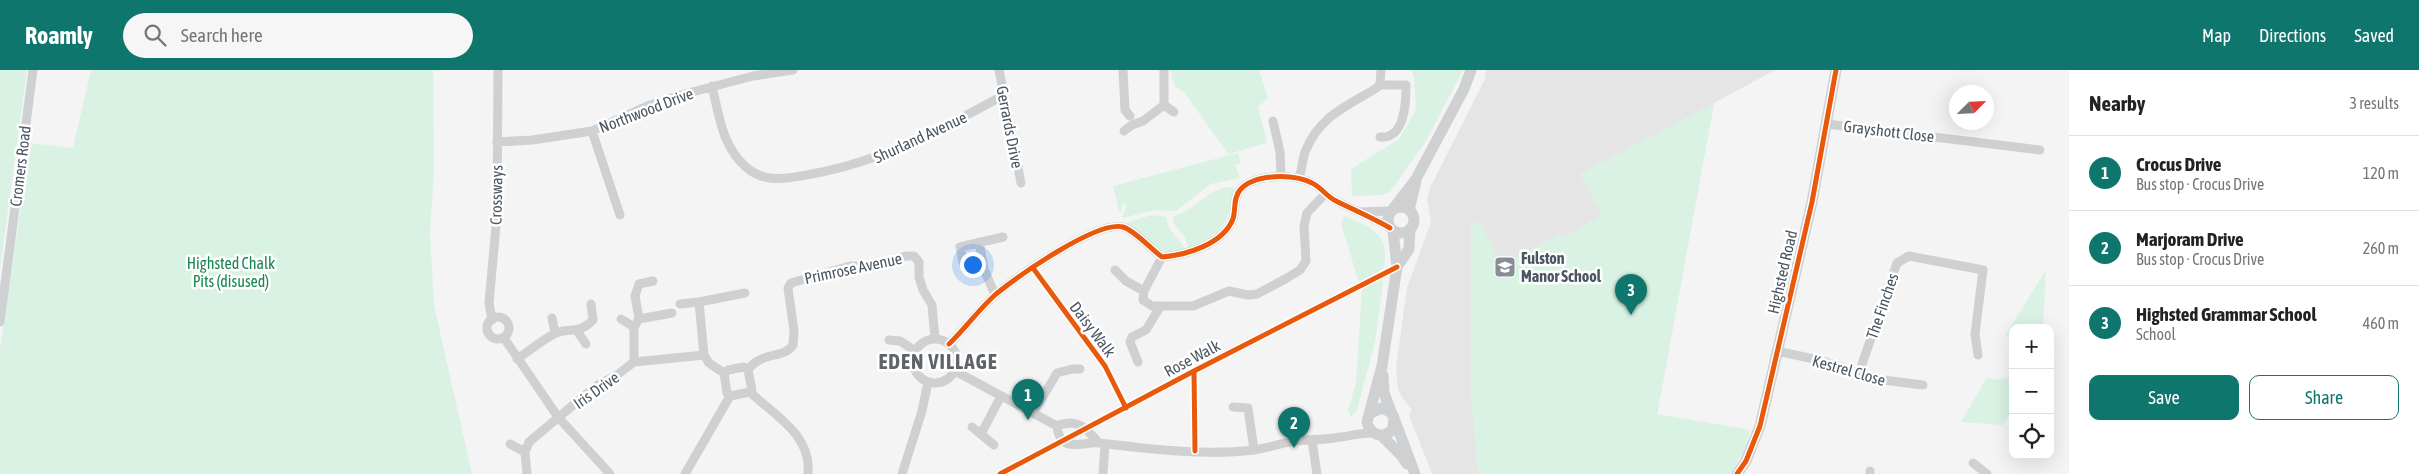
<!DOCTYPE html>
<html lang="en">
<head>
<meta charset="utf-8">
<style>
  body { margin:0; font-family:"Asap Condensed",sans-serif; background:#f6f6f6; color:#222 }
  .controls { position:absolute; right:15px; bottom:15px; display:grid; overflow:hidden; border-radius:10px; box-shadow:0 5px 20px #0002 }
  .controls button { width:45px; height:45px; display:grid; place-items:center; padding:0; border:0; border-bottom:1px solid #e0e0e0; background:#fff; color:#222; font:25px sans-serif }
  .compass { position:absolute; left:1949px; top:15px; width:45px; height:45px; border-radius:50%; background:#fff; box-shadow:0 5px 20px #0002; rotate:66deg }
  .you { position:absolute; left:972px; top:194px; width:18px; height:18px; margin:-12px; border:4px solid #fff; border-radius:50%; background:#1a73e8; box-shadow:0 0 0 8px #1a73e833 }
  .badge { display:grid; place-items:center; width:32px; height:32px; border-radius:50%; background:#0f766e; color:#fff; font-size:16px; font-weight:700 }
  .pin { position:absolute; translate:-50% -41px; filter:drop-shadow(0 1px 2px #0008) }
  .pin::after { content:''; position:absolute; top:26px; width:18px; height:15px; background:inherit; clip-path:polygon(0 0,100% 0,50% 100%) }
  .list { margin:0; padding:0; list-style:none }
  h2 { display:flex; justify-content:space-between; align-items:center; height:65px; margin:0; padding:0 20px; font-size:21px }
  h2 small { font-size:16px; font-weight:400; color:#767676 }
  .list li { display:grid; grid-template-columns:32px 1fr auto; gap:15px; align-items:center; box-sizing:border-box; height:75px; padding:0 20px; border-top:1px solid #e0e0e0 }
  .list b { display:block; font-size:19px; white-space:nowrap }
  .list p { margin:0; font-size:16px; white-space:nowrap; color:#767676 }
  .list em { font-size:16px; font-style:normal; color:#767676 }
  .actions { display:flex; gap:10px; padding:15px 20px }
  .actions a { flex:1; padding:11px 0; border:1px solid #0f766e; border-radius:10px; text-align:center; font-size:18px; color:#0f766e }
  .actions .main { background:#0f766e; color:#fff }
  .icon { flex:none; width:28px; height:28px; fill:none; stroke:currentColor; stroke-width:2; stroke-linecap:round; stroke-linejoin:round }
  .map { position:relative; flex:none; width:2069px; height:404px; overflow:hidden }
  header { display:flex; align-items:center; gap:30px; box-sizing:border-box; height:70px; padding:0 25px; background:#0f766e; color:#fff }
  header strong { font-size:24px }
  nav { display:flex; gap:28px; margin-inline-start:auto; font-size:18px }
  .search { width:350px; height:45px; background:#f6f6f6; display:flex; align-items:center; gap:12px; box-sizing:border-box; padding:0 18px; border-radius:28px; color:#767676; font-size:19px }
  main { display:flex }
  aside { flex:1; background:#fff }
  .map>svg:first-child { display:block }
  .education { fill:#e6e5e6 }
  .green { fill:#d9f2e3 }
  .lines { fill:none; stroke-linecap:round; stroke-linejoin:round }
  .minor { stroke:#ced0d2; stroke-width:9 }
  .tertiary { stroke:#ced0d2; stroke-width:11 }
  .cycleway-casing { stroke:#fff; stroke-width:8 }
  .cycleway { stroke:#e8590c; stroke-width:5 }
  .labels { text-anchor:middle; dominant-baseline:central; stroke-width:5; stroke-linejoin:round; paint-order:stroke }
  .street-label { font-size:16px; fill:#4a5661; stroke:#fff }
  .poi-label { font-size:16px; font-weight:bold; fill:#4a5661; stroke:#fff; text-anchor:start }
  .park-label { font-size:16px; fill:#17864f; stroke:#fff }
  .district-label { font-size:21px; font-weight:bold; letter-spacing:1px; fill:#5f6368; stroke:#fff }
</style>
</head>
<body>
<header>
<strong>Roamly</strong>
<div class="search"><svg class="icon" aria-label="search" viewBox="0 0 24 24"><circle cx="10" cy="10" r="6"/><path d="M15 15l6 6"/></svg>Search here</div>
<nav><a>Map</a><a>Directions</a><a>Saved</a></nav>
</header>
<main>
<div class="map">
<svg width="2069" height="404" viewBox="0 0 2069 404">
  <rect width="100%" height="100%" fill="#f4f4f4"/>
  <!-- education -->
  <path class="education" d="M 1486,0 L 1775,0 L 1714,33 L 1657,344 L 1695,404 L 1432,404 L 1409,345 L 1412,340 L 1403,329 L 1398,319 L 1396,297 L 1407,218 L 1431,152 L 1427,129 L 1430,118 L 1485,9 Z"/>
  <!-- green -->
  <path class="green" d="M 0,0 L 27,0 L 0,198 Z
    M 91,0 L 433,0 L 434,101 L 430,164 L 434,235 L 472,404 L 0,404 L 0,279 L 30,73 L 73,78 Z
    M 1171,0 L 1259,0 L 1268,28 L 1258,37 L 1267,73 L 1228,84 L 1184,22 C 1174,17 1171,11 1171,0 Z
    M 1411,0 L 1463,0 L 1426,71 L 1390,122 L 1382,125 L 1352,126 L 1351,99 L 1399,69 L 1416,40 L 1414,7 Z
    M 1714,33 L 1657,344 L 1750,360 L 1746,378 L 1730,404 L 1478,404 L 1471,328 L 1471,155 L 1479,150 L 1502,196 L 1560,164 L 1562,168 L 1602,145 L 1580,104 Z
    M 1238,83 L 1241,94 L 1235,95 L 1240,108 L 1211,114 L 1176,141 L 1155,140 L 1122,148 L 1127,135 L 1123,134 L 1120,144 L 1113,116 Z
    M 1227,117 L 1237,118 C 1232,125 1232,131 1230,139 C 1224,161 1208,170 1189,178 C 1187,174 1186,170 1184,166 C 1179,158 1171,157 1174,146 C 1194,140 1206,121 1227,117 Z
    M 1152,145 L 1167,147 C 1166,161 1180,167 1185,179 L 1169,183 L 1158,180 L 1126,153 Z
    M 1344,146 C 1371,157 1392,165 1383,199 L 1359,213 L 1341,154 Z
    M 2046,200 L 2043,258 L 2013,258 L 2013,268 L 2005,266 Z
    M 1381,207 L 1383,214 L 1375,272 L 1357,340 L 1351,347 L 1348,340 L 1356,314 L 1362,218 Z
    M 1987,307 L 1994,310 L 2013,307 L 2013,341 L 2003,355 L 1961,352 Z"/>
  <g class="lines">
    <!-- minor -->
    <path class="minor" d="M 999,0 L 1021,113
      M 1123,0 L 1125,40 L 1130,46
      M 1380,15 L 1406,15 C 1406,33 1405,69 1380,67
      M 712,16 C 719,45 722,77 747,98 C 766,114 790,108 812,104 C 883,91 942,59 1004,25
      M 1164,35 L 1174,42
      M 1273,51 L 1280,82 L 1281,106
      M 1827,54 L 2040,80
      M 592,61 L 620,145
      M 1124,61 L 1132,55 L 1143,51 L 1164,35 L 1164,0
      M 497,72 L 532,70 L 592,61 L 647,36 L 681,25 L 753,6 L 793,0
      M 1299,108 C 1302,100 1302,91 1305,82 C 1319,47 1345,37 1375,19 L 1380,15 L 1381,0
      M 1359,142 L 1390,141
      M 979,172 L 984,199 L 995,225
      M 1162,187 L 1144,221 L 1143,230 L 1152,236 L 1193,236 L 1229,221 L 1248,225 L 1257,224 L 1287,208 L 1300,200 L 1306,191 L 1304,156 L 1307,143 L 1325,124
      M 963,192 L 960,177 L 1003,167
      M 1115,200 L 1126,211 L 1144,221
      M 680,234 L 699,232
      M487 258a11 11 0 1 1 22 0a11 11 0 1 1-22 0Z
      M 552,248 L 555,263
      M 621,249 L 634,257
      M 639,249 L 635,226 L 639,214 L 653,211
      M 492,250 L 489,233 L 497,145 L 498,0
      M 0,252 L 33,0
      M 577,261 L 586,274
      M 504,268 L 558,347 L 610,404
      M913 291a22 22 0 1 1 44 0a22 22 0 1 1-44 0Z
      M 889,270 L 900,271 L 915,281
      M 949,274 C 965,259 979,239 996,224 C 1017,207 1097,150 1123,157 C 1134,160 1151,179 1162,187 C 1187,185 1223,174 1233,149 C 1236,139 1233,128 1240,120 C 1254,103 1294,104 1312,113 C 1321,117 1327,127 1336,131 C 1354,140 1373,148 1390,158
      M 1776,281 L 1819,290 L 1883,310 L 1923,315
      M 517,289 C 529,281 541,271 554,264 C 569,256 577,266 593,250 L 591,234
      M 634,292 L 634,257 L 639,249 L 672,243
      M 634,292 L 704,285
      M 1138,292 L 1130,272 L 1132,267 L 1146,260 L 1160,237
      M 748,300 C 761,281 784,289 793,275 L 794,261 L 788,218 L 791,213 L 850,196 L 873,196 L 906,186 L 914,186 L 919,192 L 919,207 L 923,220 L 932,235 L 935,269
      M 955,301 L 1057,356 C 1077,348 1085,357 1098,372
      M 724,303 L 728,300 L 744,297 L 748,300 L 752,320 L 750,322
      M 1859,303 L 1897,193 L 1909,186 L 1983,200 L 1975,264 L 1978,285
      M 730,326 L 727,323 L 724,303 L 709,293 L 704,285 L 699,232 L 745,223
      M 730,326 L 750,322 C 775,346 812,365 808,404
      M 1233,337 L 1248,338 L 1254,380
      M 1033,343 L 1057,303 L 1072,299 L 1080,299
      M 1057,356 C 1060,385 1084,371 1099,373 C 1150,379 1203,386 1254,380 C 1268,378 1281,373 1295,371 C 1310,369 1326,370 1341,367 C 1353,365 1361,363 1374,363
      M 972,357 L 994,375
      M 981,364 L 1001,326
      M 1312,370 L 1317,404
      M 510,374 L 525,382
      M 1973,393 L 1987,404
      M 1870,401 L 1870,404
      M 527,404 L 525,382 L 529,372 L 596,316 L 617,305 L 634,292
      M 685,404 L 730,326
      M 902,404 L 922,341 L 928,312
      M 1103,404 L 1105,374"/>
    <!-- tertiary -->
    <path class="tertiary" d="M1388 150a13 13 0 1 1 26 0a13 13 0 1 1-26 0Z
      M 1393,139 L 1416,109 L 1464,19 L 1471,0
      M 1409,140 L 1416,111
      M 1397,197 L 1409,179 L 1410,159
      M 1383,305 L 1384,323 L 1392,344
      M 1369,344 L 1381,338 L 1389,341 L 1394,347 L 1393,359 C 1383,370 1370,365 1367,352 L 1382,296 L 1397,197 L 1393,161
      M 1395,351 L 1415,404
      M 1381,365 L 1401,385 L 1407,394
      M 1737,404 L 1746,391 L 1760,356 L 1812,132 L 1836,0"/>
    <!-- cycleway casing -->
    <g class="cycleway-casing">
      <path id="cycleway" d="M 1033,198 L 1105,296 L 1126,338
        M 949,274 C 965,259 979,239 996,224 C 1017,207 1097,150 1123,157 C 1134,160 1151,179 1162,187 C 1187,185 1223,174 1233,149 C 1236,139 1233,128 1240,120 C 1254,103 1294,104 1312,113 C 1321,117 1327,127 1336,131 C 1354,140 1373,148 1390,158
        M 1194,301 L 1195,381
        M 1000,404 L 1194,301 L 1397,197
        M 1737,404 L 1746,391 L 1760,356 L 1812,132 L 1836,0"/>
    </g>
    <!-- cycleway -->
    <use href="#cycleway" class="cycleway"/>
  </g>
  <!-- icons -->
  <defs>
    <g id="school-square" transform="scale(1.125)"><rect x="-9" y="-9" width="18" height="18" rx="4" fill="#868d94" stroke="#fff"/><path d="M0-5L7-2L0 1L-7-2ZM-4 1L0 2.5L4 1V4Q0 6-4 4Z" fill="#fff"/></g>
  </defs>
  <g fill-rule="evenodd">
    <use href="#school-square" x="1505" y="197"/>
  </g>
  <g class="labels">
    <!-- street labels -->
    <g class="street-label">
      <text transform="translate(646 40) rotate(-21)">Northwood Drive</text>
      <text transform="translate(1010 57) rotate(79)">Gerrards Drive</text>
      <text transform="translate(1889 61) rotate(7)">Grayshott Close</text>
      <text transform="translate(920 67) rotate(-25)">Shurland Avenue</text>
      <text transform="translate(20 96) rotate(-83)">Cromers Road</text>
      <text transform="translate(496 125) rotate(-89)">Crossways</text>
      <text transform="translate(853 198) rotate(-12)">Primrose Avenue</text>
      <text transform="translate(1782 202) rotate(-77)">Highsted Road</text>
      <text transform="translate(1882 236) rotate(-71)">The Finches</text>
      <text transform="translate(1093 259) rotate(53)">Daisy Walk</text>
      <text transform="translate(1192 288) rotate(-28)">Rose Walk</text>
      <text transform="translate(1849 300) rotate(16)">Kestrel Close</text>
      <text transform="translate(596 320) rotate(-35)">Iris Drive</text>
    </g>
    <!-- poi labels -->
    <g class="poi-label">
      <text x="1521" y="188">Fulston<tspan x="1521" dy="18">Manor School</tspan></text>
    </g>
    <!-- park labels -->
    <g class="park-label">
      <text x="231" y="193">Highsted Chalk<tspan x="231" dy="18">Pits (disused)</tspan></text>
    </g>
    <!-- district labels -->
    <g class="district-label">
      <text x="938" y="291">EDEN VILLAGE</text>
    </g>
  </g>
</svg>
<div class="controls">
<button>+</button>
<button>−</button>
<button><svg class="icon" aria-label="locate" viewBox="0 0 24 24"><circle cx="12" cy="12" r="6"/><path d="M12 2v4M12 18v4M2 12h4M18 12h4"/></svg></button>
</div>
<svg class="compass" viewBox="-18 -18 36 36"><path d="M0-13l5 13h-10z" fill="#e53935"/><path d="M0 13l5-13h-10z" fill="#767676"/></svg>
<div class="you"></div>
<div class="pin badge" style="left:1028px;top:350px">1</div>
<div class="pin badge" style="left:1294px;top:378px">2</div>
<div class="pin badge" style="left:1631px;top:245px">3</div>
</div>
<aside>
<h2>Nearby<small>3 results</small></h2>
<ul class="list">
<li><span class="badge">1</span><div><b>Crocus Drive</b><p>Bus stop · Crocus Drive</p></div><em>120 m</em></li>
<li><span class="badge">2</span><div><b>Marjoram Drive</b><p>Bus stop · Crocus Drive</p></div><em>260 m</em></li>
<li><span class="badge">3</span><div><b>Highsted Grammar School</b><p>School</p></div><em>460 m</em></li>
</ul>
<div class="actions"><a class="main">Save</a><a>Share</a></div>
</aside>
</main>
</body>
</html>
